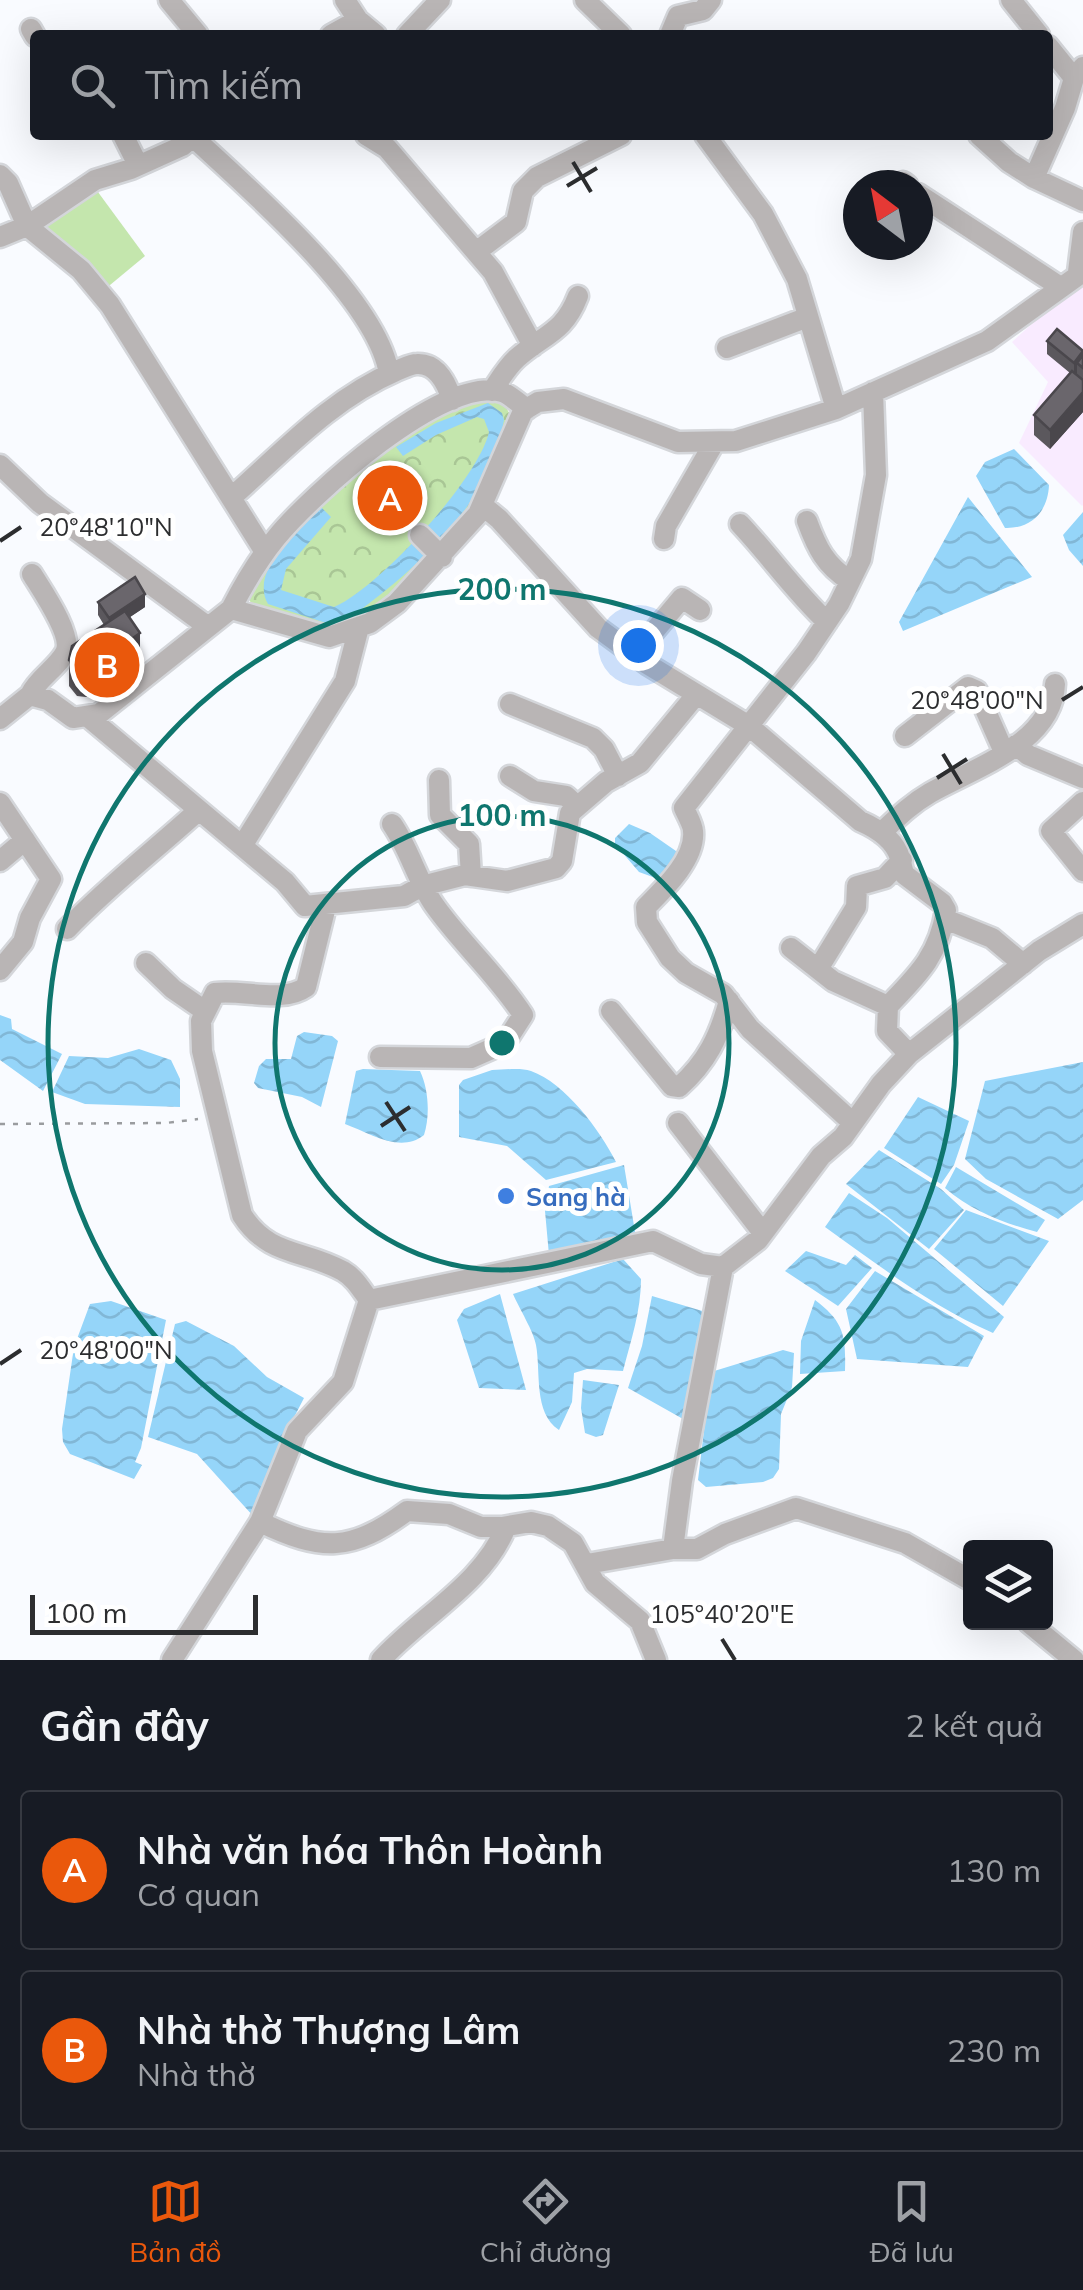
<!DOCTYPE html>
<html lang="vi">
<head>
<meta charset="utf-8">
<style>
  body { margin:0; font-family:Mulish,sans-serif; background:#20242c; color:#f1f3f6 }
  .controls { position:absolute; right:30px; bottom:30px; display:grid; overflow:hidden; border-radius:10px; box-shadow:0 10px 40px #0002 }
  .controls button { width:90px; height:90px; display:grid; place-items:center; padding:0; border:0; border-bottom:2px solid #363941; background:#171b24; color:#f1f3f6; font:50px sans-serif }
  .compass { position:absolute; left:843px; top:170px; width:90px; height:90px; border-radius:50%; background:#171b24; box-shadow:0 10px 40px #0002; rotate:328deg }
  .scale { position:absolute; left:30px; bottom:25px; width:228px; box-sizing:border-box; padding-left:10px; border:5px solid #2c2d2f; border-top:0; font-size:28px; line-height:35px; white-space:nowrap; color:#2c2d2f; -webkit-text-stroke:8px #fff; paint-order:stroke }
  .you { position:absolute; left:638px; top:645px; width:35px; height:35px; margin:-25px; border:8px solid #fff; border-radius:50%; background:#1a73e8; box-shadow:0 0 0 15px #1a73e833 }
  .badge { display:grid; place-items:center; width:65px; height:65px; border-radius:50%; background:#ea580c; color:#fff; font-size:32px; font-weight:700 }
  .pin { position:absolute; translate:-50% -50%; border:5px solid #fff; box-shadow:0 2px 10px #0006 }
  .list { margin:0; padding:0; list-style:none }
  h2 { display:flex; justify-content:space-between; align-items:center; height:130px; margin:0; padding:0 40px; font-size:42px }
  h2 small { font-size:32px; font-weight:400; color:#9ea1a6 }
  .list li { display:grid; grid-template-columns:65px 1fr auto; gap:30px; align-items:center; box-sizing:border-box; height:160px; margin:0 20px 20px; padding:0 20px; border:2px solid #363941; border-radius:10px }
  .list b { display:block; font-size:38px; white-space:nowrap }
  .list p { margin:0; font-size:32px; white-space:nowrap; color:#9ea1a6 }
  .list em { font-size:32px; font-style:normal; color:#9ea1a6 }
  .icon { flex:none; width:55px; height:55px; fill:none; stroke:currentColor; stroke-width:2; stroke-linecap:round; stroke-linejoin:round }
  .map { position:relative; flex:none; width:1083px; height:1660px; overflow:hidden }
  .search { position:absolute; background:#171b24; box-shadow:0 10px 40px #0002; left:30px; right:30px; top:30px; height:110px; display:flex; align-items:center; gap:25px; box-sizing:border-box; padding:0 35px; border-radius:10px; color:#9ea1a6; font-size:38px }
  .sheet { height:490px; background:#171b24 }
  nav { display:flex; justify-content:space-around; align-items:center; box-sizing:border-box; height:140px; border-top:2px solid #363941; background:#171b24; font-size:28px; color:#9ea1a6 }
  nav a { display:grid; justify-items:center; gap:5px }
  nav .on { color:#ea580c }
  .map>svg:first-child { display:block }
  .commercial { fill:#f9ebff }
  .grass { fill:#c4e6ad }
  .park { fill:url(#park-crowns) }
  .water { fill:url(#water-waves) }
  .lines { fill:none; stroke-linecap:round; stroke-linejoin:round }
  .minor-casing { stroke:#d4d6da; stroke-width:25 }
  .path { stroke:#9a9c9f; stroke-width:2.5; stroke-dasharray:5 8; stroke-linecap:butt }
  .minor { stroke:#b9b5b5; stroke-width:20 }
  .wall { fill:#5b585d }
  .shaded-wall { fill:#4a474c }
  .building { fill:#6a666c; stroke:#4a474c; stroke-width:2.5 }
  .ticks { fill:none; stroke:#2c2d2f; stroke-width:4 }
  .ring { fill:none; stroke:#0f766e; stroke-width:5 }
  .shop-dot { fill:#3f7fe0; stroke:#fff; stroke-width:4 }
  .labels { text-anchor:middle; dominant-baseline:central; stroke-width:10; stroke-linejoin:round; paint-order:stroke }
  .shop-label { font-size:25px; font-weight:bold; fill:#366cbe; stroke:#fff; text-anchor:start }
  .ticks-label { font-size:25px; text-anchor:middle; fill:#2c2d2f; stroke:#fff; stroke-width:10; stroke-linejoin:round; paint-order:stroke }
  .centre { fill:#0f766e; stroke:#fff; stroke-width:5 }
  .ring-label { font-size:30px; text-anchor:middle; font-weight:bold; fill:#0f766e; stroke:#fff; stroke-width:10; stroke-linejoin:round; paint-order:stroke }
</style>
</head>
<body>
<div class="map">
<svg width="1083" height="1660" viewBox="0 0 1083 1660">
  <defs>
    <pattern id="park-crowns" width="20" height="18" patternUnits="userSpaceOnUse" patternTransform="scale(2.5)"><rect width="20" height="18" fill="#c4e6ad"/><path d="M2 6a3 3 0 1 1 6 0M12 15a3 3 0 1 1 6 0" fill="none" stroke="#a9c695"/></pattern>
    <pattern id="water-waves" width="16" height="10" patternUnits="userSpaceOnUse" patternTransform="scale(2.5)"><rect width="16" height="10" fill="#95d5f9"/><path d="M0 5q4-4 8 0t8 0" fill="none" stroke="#81b7d6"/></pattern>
  </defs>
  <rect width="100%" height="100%" fill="#f9fbff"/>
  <!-- commercial -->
  <path class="commercial" d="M 1083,285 L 1083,505 L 1082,506 L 1019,443 L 1048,382 L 1012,342 L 1055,303 Z"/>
  <!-- grass -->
  <path class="grass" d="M 95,188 L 145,256 L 104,290 L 42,229 Z"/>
  <!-- park -->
  <path class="park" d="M 501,399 L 511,416 L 473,509 L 396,592 L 359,620 L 336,629 L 252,605 L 249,599 C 262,536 350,472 401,438 C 421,425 446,406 470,401 C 479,398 491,400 501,399 Z"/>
  <!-- water -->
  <path class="water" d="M 488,403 L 502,413 L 504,420 C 489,508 415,570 347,620 L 326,623 L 268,604 C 249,571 298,528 321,507 L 331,517 L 286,569 L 281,590 L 334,607 C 378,589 479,478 489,432 L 484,419 L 477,417 L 436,435 L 403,456 L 396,447 L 436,423 Z
    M 1014,449 L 1049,485 C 1048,511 1032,529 1005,528 L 976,476 L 985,462 Z
    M 968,497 L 1032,577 L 903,631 L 899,622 Z
    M 1083,512 L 1083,566 L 1069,550 L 1063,535 Z
    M 629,824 L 650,833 L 676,851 L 676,863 L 661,880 L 639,872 L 615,844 L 615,838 Z
    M 0,1015 L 11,1019 L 12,1029 L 62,1054 L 43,1091 L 0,1060 Z
    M 304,1032 L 332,1036 L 338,1041 L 321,1107 L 302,1097 L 258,1088 L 254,1083 L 259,1066 L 266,1059 L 291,1059 L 297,1036 Z
    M 139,1049 L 171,1060 L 180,1079 L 180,1107 L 85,1104 L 52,1092 L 69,1056 L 108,1058 Z
    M 1083,1062 L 1083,1200 L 1058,1219 L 986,1179 L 965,1159 L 985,1081 Z
    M 363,1069 L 420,1071 C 429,1090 430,1116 424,1135 C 400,1154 370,1133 345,1124 L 356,1071 Z
    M 492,1070 C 505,1070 519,1067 531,1071 C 565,1083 600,1130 616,1162 L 546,1180 L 507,1146 L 459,1137 L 459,1085 L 463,1080 Z
    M 918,1097 L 969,1121 L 954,1165 L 941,1184 L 884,1148 Z
    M 879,1150 L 941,1189 L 964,1210 L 929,1249 L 846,1184 Z
    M 624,1165 L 636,1238 L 549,1255 L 545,1211 L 549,1186 Z
    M 956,1167 L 1045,1220 L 1037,1232 C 1003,1223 972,1211 945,1188 Z
    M 849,1193 L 887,1218 L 1004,1317 L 993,1333 C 933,1307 878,1265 825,1227 Z
    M 966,1210 L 1049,1241 L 1003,1306 L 934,1249 Z
    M 806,1251 L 846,1265 L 855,1255 L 872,1268 L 838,1306 L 785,1271 Z
    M 623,1259 L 641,1279 C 641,1311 631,1340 623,1371 L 587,1369 L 574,1373 L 572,1402 L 559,1430 C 533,1413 541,1371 536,1345 C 534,1332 519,1308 513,1294 Z
    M 875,1271 L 984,1336 L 968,1367 L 857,1359 L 846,1309 Z
    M 500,1294 L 526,1390 L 479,1388 L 457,1320 L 464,1309 Z
    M 652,1296 L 709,1313 L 683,1419 L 628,1388 L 642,1346 Z
    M 815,1300 C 844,1322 846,1335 845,1371 L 800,1374 L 801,1341 Z
    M 111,1301 L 166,1320 L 141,1448 L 135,1462 L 142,1465 L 134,1479 L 70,1454 L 63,1442 L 62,1429 L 74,1347 L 90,1304 Z
    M 186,1321 L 234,1346 L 267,1377 L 304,1398 L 286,1433 L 254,1517 L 197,1454 L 148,1437 L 175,1324 Z
    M 783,1350 L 794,1353 L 792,1387 L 781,1414 L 779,1469 L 773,1478 L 763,1482 L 706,1487 L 698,1480 L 711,1372 Z
    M 583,1380 L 619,1385 L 603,1435 L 596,1437 L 585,1433 L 581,1408 Z"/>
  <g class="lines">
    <!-- minor casing -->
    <g class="minor-casing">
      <path id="minor" d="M 169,0 L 198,35
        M 345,0 L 358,20 L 376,35
        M 585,0 L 621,35
        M 1011,0 L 1039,35
        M 31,29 L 35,36
        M 331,35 L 358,20
        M 407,35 L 440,0
        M 670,35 L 678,16 L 703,10 L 711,0
        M 1048,46 L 1074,78
        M 123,135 L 138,165
        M 366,135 L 387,148 L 493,272 L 533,346
        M 705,135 L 763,214 L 797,279 L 836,409
        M 979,135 L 1009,162 L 1034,178 L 1083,201
        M 193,137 C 249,189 378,300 389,374
        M 0,175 L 8,183 L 27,226 L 81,270 L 110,305 L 265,552
        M 1034,178 L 1065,108 L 1074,78 L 1083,67
        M 903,182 L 907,185
        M 918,194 L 1059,286
        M 0,237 L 27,226 L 95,180 L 131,169 L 182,146 L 195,135
        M 476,252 L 516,222 L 523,191 L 537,177 L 621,135
        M 1078,272 L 1083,232
        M 727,348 L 808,317
        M 492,391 C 500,379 507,367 517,358 C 544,334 564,333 578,296
        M 0,465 L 40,503 L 207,626
        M 232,497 C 284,451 331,399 396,371 C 402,369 410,364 417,364 C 437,363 447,384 452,400
        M 482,505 L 499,519 L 598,628 L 647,664 L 749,726 L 860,821 C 876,828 895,840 900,858 C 902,864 902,870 905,875 L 942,903 L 946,910 C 939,955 918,975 888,1006 L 887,1031 L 909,1054
        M 807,521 C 817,548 825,565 850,581
        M 740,524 C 770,556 795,592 827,622
        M 420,535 L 442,557
        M 664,539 L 666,526 L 714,443
        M 231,609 C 244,584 258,560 276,538 C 310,496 444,374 502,392 C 511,395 519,404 527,409
        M 634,655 L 682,598 L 700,610
        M 30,695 C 38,678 56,669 65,653 C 74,636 41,589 32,574
        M 510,704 L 593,738 L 604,749 L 618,776
        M 87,716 L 285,882 L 305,906 L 404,896 L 422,886 L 465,875 L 507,881 L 556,868 L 562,861 L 570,813 L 606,782 L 640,763 L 696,695
        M 0,719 L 30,695 L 48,700 L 73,718 L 99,714 L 231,609 L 329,637 L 370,623 L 397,603 L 478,514 L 523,411 L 538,402 L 564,399 L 678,442 L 736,441 L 836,409 L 987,341 L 1083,272
        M 905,736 L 968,687 L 977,691 L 1004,752
        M 1016,745 L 1028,755 L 1083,778
        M 510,776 L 534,791 L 566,796 L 577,806
        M 439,780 L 440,815 L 469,844 L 471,876
        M 1083,802 L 1051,831 L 1083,871
        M 0,803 L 51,879 L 30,918 L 23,942 L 0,970
        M 881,833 C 897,818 911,804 930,793 C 974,768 1053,743 1055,684
        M 242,846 L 345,681 L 359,627
        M 0,861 L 25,840
        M 945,919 L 992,938 L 1023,964
        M 67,929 C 108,886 155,850 199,810
        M 791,948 L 833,981 L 888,1006
        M 146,963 L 173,989 L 205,1011
        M 818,969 L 856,907 L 857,886 L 885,878 L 902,860
        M 611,1011 L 672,1086 L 679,1087 C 707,1062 719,1037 729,1001
        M 380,1057 L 471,1058 L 505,1043 L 523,1015 C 498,976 462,944 435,906 C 417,881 410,850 392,824
        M 678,1123 L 763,1233
        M 853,1123 L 750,1029 L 723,994 L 686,973 L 670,958 L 647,922 L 646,907 C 663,890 696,859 693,831 C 693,825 687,815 684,808 L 806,653 L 839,604 L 861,559 L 876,475 L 873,392
        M 369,1300 L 653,1241 L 701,1264 L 723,1267 L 758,1240 L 821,1156 L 843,1137 L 881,1084 L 909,1054 L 1039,951 L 1083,924
        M 260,1522 C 322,1552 351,1552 407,1511 L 449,1514 L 481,1527 L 502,1527 L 531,1522 L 548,1526 L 573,1543 L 595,1583 L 640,1621 L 656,1660
        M 673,1549 L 682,1481 L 723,1267
        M 587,1564 L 673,1549 L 697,1549 L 725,1534 L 796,1508 L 905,1543 L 970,1580
        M 1028,1622 L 1074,1660
        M 172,1660 L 260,1522 L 297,1431 L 343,1382 L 369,1300 C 361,1289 355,1278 343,1271 C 303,1249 269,1257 242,1215 L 202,1051 L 201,1021 L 215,993 C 243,989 282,1004 306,987 L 326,906
        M 381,1660 C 421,1616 483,1584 506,1527"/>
    </g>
    <!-- path -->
    <path class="path" d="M 0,1124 L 166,1123 L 198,1119"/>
    <!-- minor -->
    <use href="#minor" class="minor"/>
  </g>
  <!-- wall -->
  <path class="wall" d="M 1047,341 L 1083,351 L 1083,412 L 1050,449 L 1034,435 L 1034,415 L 1070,373 L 1047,354 Z
    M 368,486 L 411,497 L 388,520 L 379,510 L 379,513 L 368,523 L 356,510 L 356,503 L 368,495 Z
    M 98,602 L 145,607 L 130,617 L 140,659 L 86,697 L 77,696 L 69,686 L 69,660 L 104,625 L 98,615 Z"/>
  <!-- shaded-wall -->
  <path class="shaded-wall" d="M 1083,352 L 1083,365 L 1077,363 L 1077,373 L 1074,377 L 1074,363 Z
    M 1083,392 L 1083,412 L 1050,449 L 1050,430 Z
    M 411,484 L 411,497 L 388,520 L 388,507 Z
    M 379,507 L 379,513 L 368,523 L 368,516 Z
    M 145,594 L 145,607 L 109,631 L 109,618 Z
    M 140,633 L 140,659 L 86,697 L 86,671 Z"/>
  <!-- building -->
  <path class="building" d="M 1057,329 L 1083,351 L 1074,363 L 1047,341 Z
    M 1083,355 L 1083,368 L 1077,363 Z
    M 1072,371 L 1083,380 L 1083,392 L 1050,430 L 1034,415 Z
    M 391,463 L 411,484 L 388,507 L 368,486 Z
    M 367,494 L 379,507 L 368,516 L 356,503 Z
    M 135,577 L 145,594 L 109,618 L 98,602 Z
    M 125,611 L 140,633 L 86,671 L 77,670 L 69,660 L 72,646 Z"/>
  <!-- ticks -->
  <path class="ticks" d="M 573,162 L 591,192M 567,186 L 597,168M 0,541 L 21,527M 1062,700 L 1083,687M 943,754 L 961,784M 937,778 L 967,759M 386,1102 L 405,1131M 381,1126 L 410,1107M 0,1364 L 21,1350M 722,1639 L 735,1660"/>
  <!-- distance rings -->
  <g class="ring">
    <circle cx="502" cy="1043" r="227"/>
    <circle cx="502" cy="1043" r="454"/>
  </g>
  <!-- markers -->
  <circle class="shop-dot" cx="506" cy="1196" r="10"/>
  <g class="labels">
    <!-- shop labels -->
    <g class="shop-label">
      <text x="526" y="1196">Sang hà</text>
    </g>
  </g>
  <g class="ticks-label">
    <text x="106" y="536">20°48'10"N</text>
    <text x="977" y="709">20°48'00"N</text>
    <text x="106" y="1359">20°48'00"N</text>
    <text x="722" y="1623">105°40'20"E</text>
  </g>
  <circle cx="502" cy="1043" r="15" class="centre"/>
  <g class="ring-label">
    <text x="502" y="600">200 m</text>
    <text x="502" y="826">100 m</text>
  </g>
</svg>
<div class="controls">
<button><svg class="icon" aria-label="layers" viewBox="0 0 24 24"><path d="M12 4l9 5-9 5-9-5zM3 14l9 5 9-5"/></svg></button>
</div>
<svg class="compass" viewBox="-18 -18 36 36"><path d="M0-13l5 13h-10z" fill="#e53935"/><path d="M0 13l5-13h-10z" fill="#9ea1a6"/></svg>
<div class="scale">100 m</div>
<div class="you"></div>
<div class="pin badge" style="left:390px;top:498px">A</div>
<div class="pin badge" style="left:107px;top:665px">B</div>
<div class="search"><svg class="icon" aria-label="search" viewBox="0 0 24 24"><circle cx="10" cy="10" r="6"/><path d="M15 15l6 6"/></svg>Tìm kiếm</div>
</div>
<section class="sheet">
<h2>Gần đây<small>2 kết quả</small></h2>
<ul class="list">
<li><span class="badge">A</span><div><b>Nhà văn hóa Thôn Hoành</b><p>Cơ quan</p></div><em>130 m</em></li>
<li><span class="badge">B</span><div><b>Nhà thờ Thượng Lâm</b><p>Nhà thờ</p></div><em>230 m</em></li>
</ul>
</section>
<nav>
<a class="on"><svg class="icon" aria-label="map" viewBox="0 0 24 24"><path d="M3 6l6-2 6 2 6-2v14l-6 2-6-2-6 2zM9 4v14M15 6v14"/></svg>Bản đồ</a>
<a><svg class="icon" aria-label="directions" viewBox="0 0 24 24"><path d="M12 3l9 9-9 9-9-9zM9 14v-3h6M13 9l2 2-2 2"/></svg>Chỉ đường</a>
<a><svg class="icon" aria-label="saved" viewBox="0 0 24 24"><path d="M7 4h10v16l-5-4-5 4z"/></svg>Đã lưu</a>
</nav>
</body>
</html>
